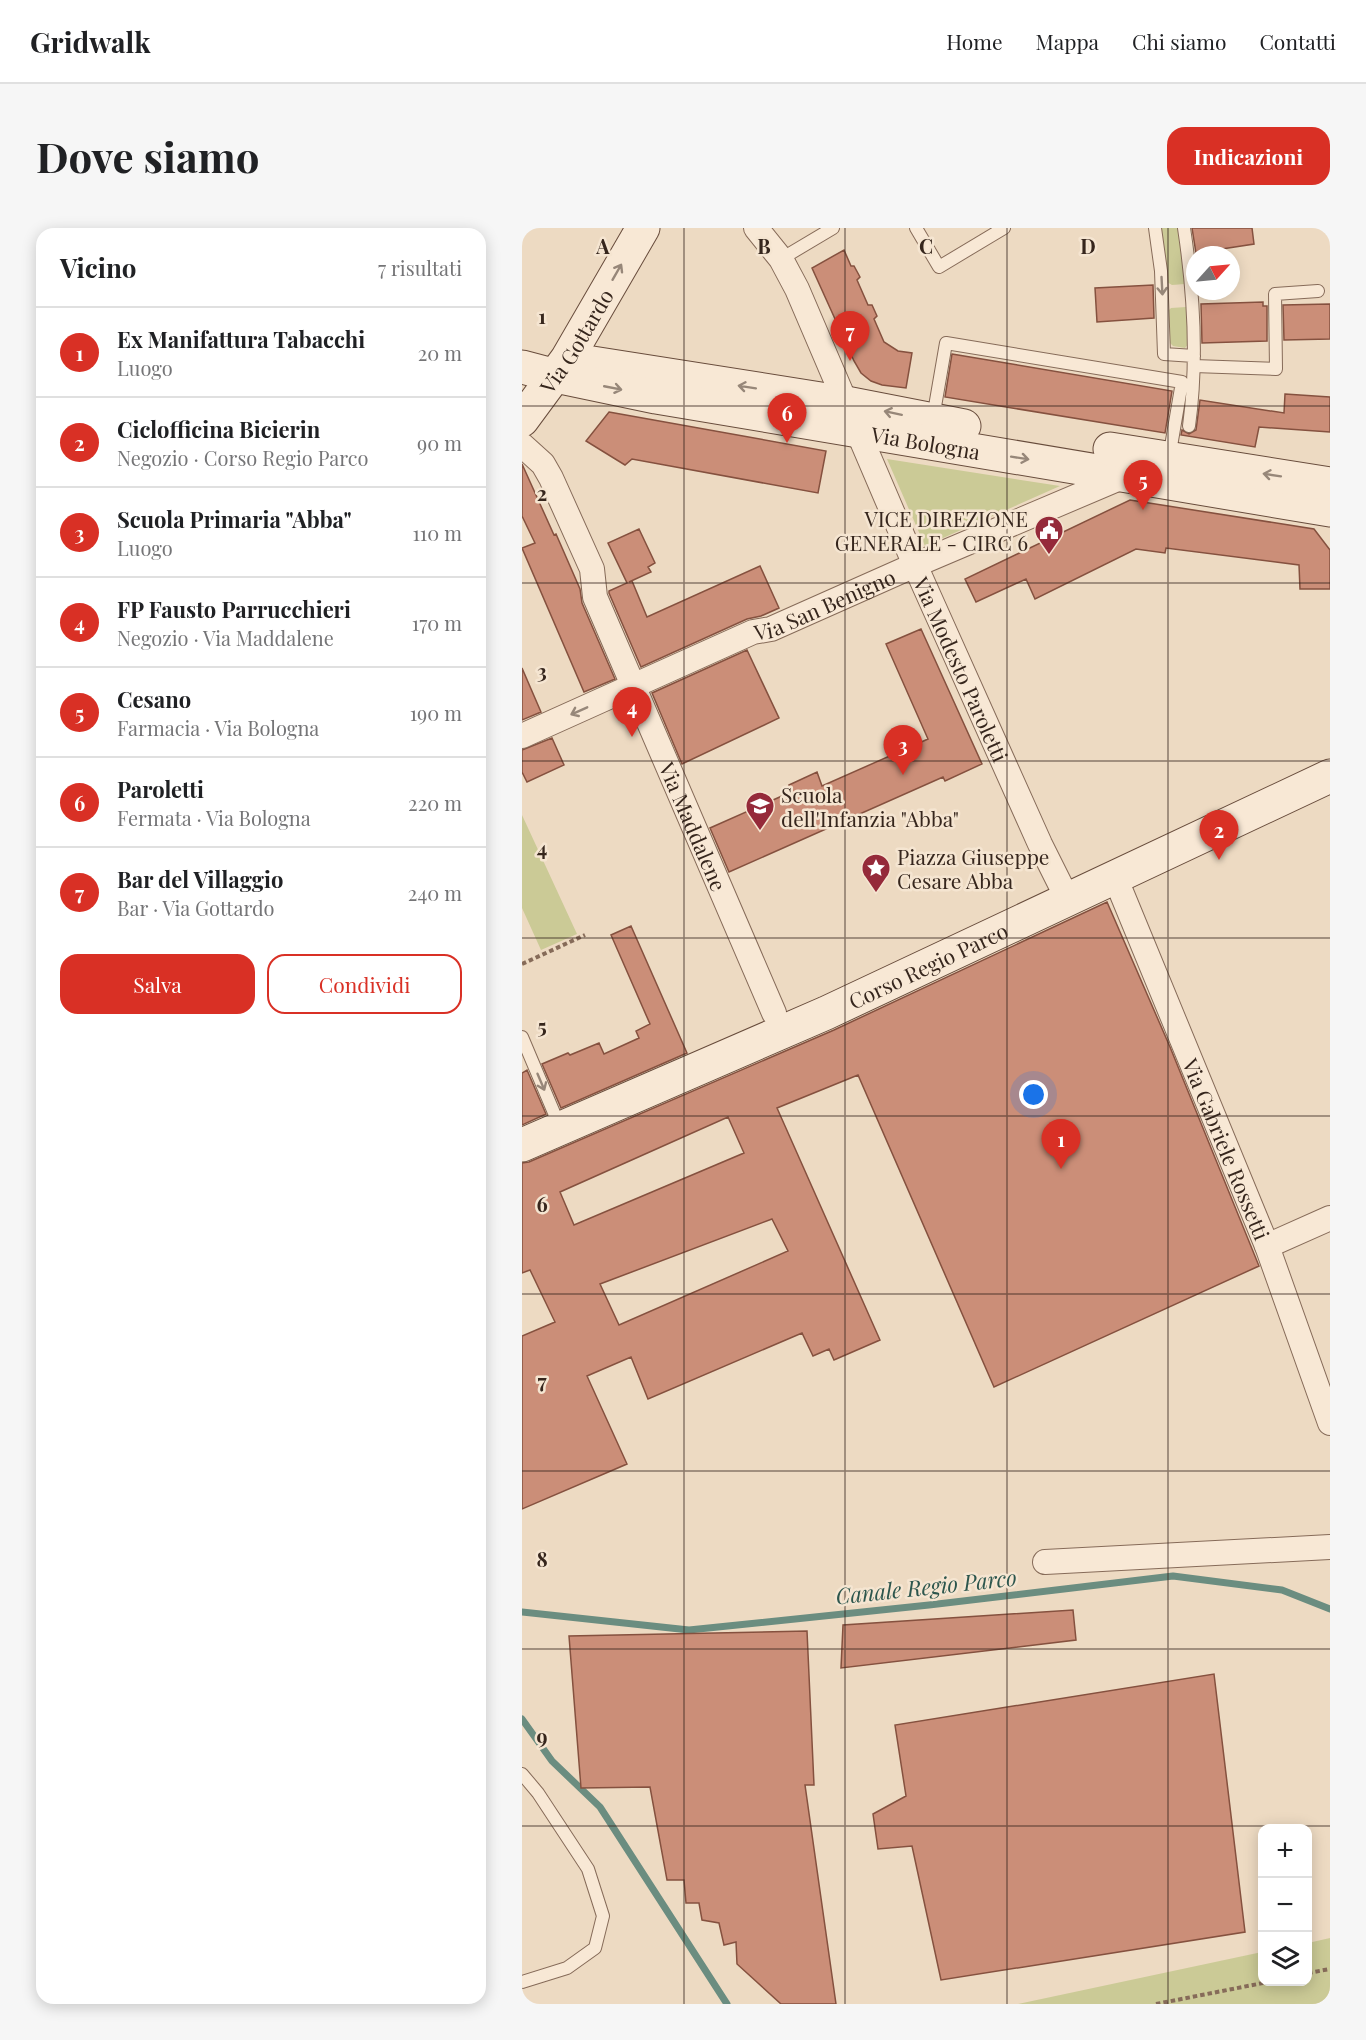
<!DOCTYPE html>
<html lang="it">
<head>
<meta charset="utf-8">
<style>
  body { margin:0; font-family:"Playfair Display",serif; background:#f6f6f6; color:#202124 }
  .controls { position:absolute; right:18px; bottom:18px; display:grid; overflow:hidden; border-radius:12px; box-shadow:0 3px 15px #0003 }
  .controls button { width:54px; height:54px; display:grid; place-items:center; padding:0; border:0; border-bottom:2px solid #e0e0e0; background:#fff; color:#202124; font:30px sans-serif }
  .compass { position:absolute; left:664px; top:18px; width:54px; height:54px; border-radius:50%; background:#fff; box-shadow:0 3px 15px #0003; rotate:63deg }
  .you { position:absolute; left:512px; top:867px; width:21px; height:21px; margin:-15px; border:4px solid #fff; border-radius:50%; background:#1a73e8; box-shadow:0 0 0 9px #1a73e833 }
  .badge { display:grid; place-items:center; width:39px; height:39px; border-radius:50%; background:#d93025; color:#fff; font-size:20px; font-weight:700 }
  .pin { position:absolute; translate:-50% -50px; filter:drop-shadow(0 2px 3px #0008) }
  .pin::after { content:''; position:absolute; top:32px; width:21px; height:18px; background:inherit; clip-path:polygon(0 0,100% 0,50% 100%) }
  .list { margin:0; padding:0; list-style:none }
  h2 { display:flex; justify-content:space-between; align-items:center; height:78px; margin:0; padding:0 24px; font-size:26px }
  h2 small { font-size:20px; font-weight:400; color:#757577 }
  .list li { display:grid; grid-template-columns:39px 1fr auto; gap:18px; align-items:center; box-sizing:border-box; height:90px; padding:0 24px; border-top:2px solid #e0e0e0 }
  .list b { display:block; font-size:22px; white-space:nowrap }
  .list p { margin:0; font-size:20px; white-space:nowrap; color:#757577 }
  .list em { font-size:20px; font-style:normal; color:#757577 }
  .actions { display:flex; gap:12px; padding:18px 24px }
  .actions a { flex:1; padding:14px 0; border:2px solid #d93025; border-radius:18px; text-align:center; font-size:21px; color:#d93025 }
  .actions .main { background:#d93025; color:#fff }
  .icon { flex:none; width:33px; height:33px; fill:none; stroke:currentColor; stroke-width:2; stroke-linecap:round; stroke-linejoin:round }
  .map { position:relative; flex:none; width:808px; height:1776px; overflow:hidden; border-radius:18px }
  header { display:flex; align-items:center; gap:36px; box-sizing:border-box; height:84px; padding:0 30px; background:#fff; border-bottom:2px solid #e0e0e0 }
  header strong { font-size:28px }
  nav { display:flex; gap:33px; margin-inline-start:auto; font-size:21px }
  .intro { display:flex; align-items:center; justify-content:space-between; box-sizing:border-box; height:144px; padding:0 36px }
  h1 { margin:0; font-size:42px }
  .button { padding:15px 27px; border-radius:18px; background:#d93025; color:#fff; font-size:21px; font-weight:700 }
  main { display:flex; gap:36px; padding:0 36px }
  aside { flex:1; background:#fff; border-radius:18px; box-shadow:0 3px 15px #0003 }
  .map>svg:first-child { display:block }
  .green { fill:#cbca96 }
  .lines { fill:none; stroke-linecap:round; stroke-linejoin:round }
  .stream { stroke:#6b8d80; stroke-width:7 }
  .building { fill:#cb8e78; stroke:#85513f; stroke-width:1.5; fill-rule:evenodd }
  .lane-casing { stroke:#866b59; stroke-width:14 }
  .street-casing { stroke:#866b59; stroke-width:26 }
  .secondary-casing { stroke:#684c3c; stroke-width:35 }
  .path { stroke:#866b59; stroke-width:4; stroke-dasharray:4.5 3; stroke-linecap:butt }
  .lane { stroke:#f8e8d5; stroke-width:12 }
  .street { stroke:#f8e8d5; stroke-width:24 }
  .secondary { stroke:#f8e8d5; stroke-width:33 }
  .oneway { stroke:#978779 }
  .grid { fill:none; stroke:#36261d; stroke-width:1.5; stroke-opacity:0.55 }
  .labels { text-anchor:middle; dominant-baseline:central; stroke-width:5; stroke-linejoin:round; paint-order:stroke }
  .street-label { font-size:21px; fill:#36261d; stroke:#f5e5d1 }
  .poi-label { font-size:21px; fill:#36261d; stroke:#f5e5d1; text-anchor:start }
  .water-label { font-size:22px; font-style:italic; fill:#2d564d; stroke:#f5e5d1 }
  .grid-label { font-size:20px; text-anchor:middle; font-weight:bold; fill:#36261d; stroke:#f5e5d1; stroke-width:5; stroke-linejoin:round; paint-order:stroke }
</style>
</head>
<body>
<header>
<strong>Gridwalk</strong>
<nav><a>Home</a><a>Mappa</a><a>Chi siamo</a><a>Contatti</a></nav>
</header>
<div class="intro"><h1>Dove siamo</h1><a class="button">Indicazioni</a></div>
<main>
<aside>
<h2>Vicino<small>7 risultati</small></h2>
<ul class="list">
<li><span class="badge">1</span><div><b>Ex Manifattura Tabacchi</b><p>Luogo</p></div><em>20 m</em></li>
<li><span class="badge">2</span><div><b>Ciclofficina Bicierin</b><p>Negozio · Corso Regio Parco</p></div><em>90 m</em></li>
<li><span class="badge">3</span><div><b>Scuola Primaria &quot;Abba&quot;</b><p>Luogo</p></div><em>110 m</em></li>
<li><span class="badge">4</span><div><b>FP Fausto Parrucchieri</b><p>Negozio · Via Maddalene</p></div><em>170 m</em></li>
<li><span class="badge">5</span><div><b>Cesano</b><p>Farmacia · Via Bologna</p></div><em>190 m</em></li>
<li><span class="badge">6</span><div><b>Paroletti</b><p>Fermata · Via Bologna</p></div><em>220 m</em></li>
<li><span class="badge">7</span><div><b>Bar del Villaggio</b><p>Bar · Via Gottardo</p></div><em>240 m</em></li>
</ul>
<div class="actions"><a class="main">Salva</a><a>Condividi</a></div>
</aside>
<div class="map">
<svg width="808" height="1776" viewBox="0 0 808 1776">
  <rect width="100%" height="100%" fill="#eddac2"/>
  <!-- green -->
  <path class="green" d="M 639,0 L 658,0 L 663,56 L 650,57 L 645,54 Z
    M 664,79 L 667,82 L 667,115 L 663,120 L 651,118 L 647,114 L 646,83 L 649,80 Z
    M 365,231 L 538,258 L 403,318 Z
    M 0,587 L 55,706 L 19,722 L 0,680 Z
    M 808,1710 L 808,1776 L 496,1776 L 740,1724 L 740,1754 L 786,1754 L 786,1715 Z"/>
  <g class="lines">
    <!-- stream -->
    <path class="stream" d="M 0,1384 L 167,1402 L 407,1377 L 651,1348 L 760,1362 L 808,1381
      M 0,1491 L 30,1533 L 78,1579 L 205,1776"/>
  </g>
  <!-- building -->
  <path class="building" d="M 670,0 L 730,0 L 732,16 L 674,25 Z
    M 322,22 L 329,38 L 332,38 L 338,49 L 335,52 L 346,77 L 350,77 L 355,88 L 352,91 L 362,114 L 376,123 L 390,125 L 384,160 L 360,157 L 349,153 L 339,145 L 332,133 L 290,40 Z
    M 631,57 L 632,90 L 575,94 L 573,60 Z
    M 741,74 L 741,78 L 745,78 L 745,113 L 680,115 L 679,76 Z
    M 808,76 L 808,111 L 762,112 L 761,77 Z
    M 430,126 L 650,163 L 643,205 L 423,169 Z
    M 763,166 L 808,169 L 808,204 L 737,199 L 733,219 L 659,207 L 660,202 L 667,206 L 674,202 L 678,172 L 762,185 Z
    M 87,184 L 304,223 L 296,265 L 110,231 L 103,237 L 64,213 Z
    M 0,236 L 32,307 L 34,306 L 58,361 L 60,375 L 93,451 L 62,464 L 0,320 L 13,315 L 0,288 Z
    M 608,272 L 792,301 L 808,322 L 808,361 L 778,361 L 777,337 L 644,320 L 643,325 L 614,321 L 513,371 L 504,351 L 454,374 L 443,351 Z
    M 117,301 L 133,335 L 126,339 L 129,344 L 107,354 L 110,353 L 125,389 L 238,338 L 257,380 L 239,388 L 225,391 L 119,439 L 87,365 L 87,363 L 105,355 L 86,315 Z
    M 399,401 L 460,536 L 423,553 L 421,549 L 207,644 L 188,600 L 269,564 L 267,557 L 295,544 L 300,558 L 406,511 L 364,416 Z
    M 225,422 L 257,490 L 160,536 L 130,465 Z
    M 0,440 L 19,484 L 0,492 Z
    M 30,510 L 42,537 L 5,554 L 0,544 L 0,522 Z
    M 585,674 L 648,819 L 737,1038 L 472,1159 L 336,847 L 255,880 L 358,1112 L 312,1132 L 307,1121 L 291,1128 L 280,1105 L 126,1171 L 109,1129 L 65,1148 L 105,1236 L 0,1281 L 0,1108 L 33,1094 L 8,1042 L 0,1045 L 0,935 L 7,934 L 312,802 ZM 206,889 L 222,925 L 52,997 L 38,964 ZM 250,991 L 266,1023 L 97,1097 L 78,1056 Z
    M 109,698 L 165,825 L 39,880 L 20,836 L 46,825 L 48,827 L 77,815 L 82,826 L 117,810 L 114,803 L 128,796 L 89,707 Z
    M 5,842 L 24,886 L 0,897 L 0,845 Z
    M 551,1382 L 554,1412 L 319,1440 L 321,1397 Z
    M 285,1403 L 292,1557 L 283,1557 L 314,1776 L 259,1776 L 215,1736 L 214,1714 L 202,1717 L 197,1695 L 180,1692 L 177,1675 L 164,1675 L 162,1652 L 145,1652 L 128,1559 L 59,1560 L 47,1408 Z
    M 692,1446 L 723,1704 L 419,1752 L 390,1618 L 356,1621 L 351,1586 L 384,1568 L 373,1497 Z"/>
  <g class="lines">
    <!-- lane casing -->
    <g class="lane-casing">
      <path id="lane" d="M 394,0 L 417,39 L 482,0
        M 633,0 L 639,43 L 642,126 L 672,128
        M 662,0 C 672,66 676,132 667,198
        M 259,31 L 311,0
        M 672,138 L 754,141 L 753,66 L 796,63
        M 411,190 L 424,115 L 660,154 L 647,230
        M 0,809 L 38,899
        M 0,1546 L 16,1565 L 66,1641 L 81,1688 L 73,1720 L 45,1740 L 0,1754"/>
    </g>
    <!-- street casing -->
    <g class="street-casing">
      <g id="street">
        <path id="s1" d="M 234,0 L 259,31 L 275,61 L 393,337 L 518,616 L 546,672"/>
        <path id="s2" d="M 0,217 L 21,236 L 29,250 L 70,341 L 73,369 L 252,785"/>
        <path id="s3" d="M 0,508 L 231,404 L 249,401 L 393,337 L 605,247"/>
        <path id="s4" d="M 593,649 L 745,1018 L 808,1195"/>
        <path d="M 745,1018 L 808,990"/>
        <path d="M 523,1334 L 808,1319"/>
      </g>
    </g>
    <!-- secondary casing -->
    <g class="secondary-casing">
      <g id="secondary">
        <path d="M 64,134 L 324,175 L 442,198"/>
        <path id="s5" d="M 0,139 L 34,148 L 134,169 L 808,282"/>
        <path id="s6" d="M 0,192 L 45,131 L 121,0"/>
        <path d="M 588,221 L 808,256"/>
        <path id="s7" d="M 0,917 L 304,785 L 808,548"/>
      </g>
    </g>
    <!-- path -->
    <path class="path" d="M 0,736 L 63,707
      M 786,1745 L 808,1741
      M 634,1776 L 746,1754"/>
    <!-- lane -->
    <use href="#lane" class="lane"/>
    <!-- street -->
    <use href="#street" class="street"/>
    <!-- secondary -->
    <use href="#secondary" class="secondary"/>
  </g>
  <!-- one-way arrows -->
  <defs><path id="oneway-shaft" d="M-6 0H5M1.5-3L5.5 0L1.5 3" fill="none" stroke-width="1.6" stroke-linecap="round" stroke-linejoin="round" transform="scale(1.5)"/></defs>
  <g class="oneway">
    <use href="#oneway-shaft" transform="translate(95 44) rotate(-60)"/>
    <use href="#oneway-shaft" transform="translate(640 58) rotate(87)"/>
    <use href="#oneway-shaft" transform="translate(225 159) rotate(-171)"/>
    <use href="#oneway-shaft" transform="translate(91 160) rotate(11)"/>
    <use href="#oneway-shaft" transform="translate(371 185) rotate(-168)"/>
    <use href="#oneway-shaft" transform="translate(498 230) rotate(9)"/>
    <use href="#oneway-shaft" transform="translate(750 247) rotate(-171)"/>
    <use href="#oneway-shaft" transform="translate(57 483) rotate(156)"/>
    <use href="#oneway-shaft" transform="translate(19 854) rotate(67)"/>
  </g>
  <!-- grid -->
  <path class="grid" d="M 162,0 L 162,1776M 323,0 L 323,1776M 485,0 L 485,1776M 646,0 L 646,1776M 0,178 L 808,178M 0,355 L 808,355M 0,533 L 808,533M 0,710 L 808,710M 0,888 L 808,888M 0,1066 L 808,1066M 0,1243 L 808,1243M 0,1421 L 808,1421M 0,1598 L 808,1598"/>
  <!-- icons -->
  <defs>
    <g id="civic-pin" transform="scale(1.5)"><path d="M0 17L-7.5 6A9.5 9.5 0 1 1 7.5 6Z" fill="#952a3a" stroke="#f5e5d1"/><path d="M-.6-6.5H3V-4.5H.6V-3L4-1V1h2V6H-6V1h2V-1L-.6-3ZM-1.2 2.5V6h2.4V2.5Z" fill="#fff"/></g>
    <g id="school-pin" transform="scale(1.5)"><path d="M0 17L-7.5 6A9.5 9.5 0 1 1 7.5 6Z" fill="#952a3a" stroke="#f5e5d1"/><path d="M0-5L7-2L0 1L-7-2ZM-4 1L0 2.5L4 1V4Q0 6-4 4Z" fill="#fff"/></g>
    <g id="sight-pin" transform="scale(1.5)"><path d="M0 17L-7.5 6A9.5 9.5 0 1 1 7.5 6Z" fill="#952a3a" stroke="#f5e5d1"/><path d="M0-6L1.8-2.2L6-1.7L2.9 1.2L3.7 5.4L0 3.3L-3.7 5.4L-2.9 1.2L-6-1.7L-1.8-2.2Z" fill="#fff"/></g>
  </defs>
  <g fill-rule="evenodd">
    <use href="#civic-pin" x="527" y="302"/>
    <use href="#school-pin" x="238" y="578"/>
    <use href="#sight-pin" x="354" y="640"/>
  </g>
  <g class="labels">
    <!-- street labels -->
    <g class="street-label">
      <text stroke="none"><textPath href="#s6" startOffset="96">Via Gottardo</textPath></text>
      <text stroke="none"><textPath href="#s5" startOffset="411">Via Bologna</textPath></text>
      <text stroke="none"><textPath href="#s3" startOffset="330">Via San Benigno</textPath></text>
      <text stroke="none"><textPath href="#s1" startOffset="488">Via Modesto Paroletti</textPath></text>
      <text stroke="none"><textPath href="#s2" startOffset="422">Via Maddalene</textPath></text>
      <text stroke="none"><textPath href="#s7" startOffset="444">Corso Regio Parco</textPath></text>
      <text stroke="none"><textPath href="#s4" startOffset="294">Via Gabriele Rossetti</textPath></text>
    </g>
    <!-- poi labels -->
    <g class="poi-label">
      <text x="506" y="290" text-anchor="end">VICE DIREZIONE<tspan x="506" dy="24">GENERALE - CIRC 6</tspan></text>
      <text x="259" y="566">Scuola<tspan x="259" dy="24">dell'Infanzia "Abba"</tspan></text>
      <text x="375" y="628">Piazza Giuseppe<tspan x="375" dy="24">Cesare Abba</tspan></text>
    </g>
    <!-- water labels -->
    <g class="water-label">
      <text transform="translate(404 1358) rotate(-6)">Canale Regio Parco</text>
    </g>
  </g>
  <g class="grid-label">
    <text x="81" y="26">A</text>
    <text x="242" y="26">B</text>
    <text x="404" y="26">C</text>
    <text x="566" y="26">D</text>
    <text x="20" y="96">1</text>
    <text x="20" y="273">2</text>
    <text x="20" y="451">3</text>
    <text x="20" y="628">4</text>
    <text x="20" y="806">5</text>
    <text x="20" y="984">6</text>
    <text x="20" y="1161">7</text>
    <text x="20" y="1339">8</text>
    <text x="20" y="1516">9</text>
  </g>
</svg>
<div class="controls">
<button>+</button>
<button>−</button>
<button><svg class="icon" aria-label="layers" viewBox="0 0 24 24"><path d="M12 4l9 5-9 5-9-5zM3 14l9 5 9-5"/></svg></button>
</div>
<svg class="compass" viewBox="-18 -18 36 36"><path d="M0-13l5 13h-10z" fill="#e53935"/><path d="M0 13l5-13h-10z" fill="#757577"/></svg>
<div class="you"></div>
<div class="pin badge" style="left:539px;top:941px">1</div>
<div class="pin badge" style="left:697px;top:632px">2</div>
<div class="pin badge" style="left:381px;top:547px">3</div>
<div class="pin badge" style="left:110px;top:509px">4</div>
<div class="pin badge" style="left:621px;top:282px">5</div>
<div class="pin badge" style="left:265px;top:215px">6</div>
<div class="pin badge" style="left:328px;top:133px">7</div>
</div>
</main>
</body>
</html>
